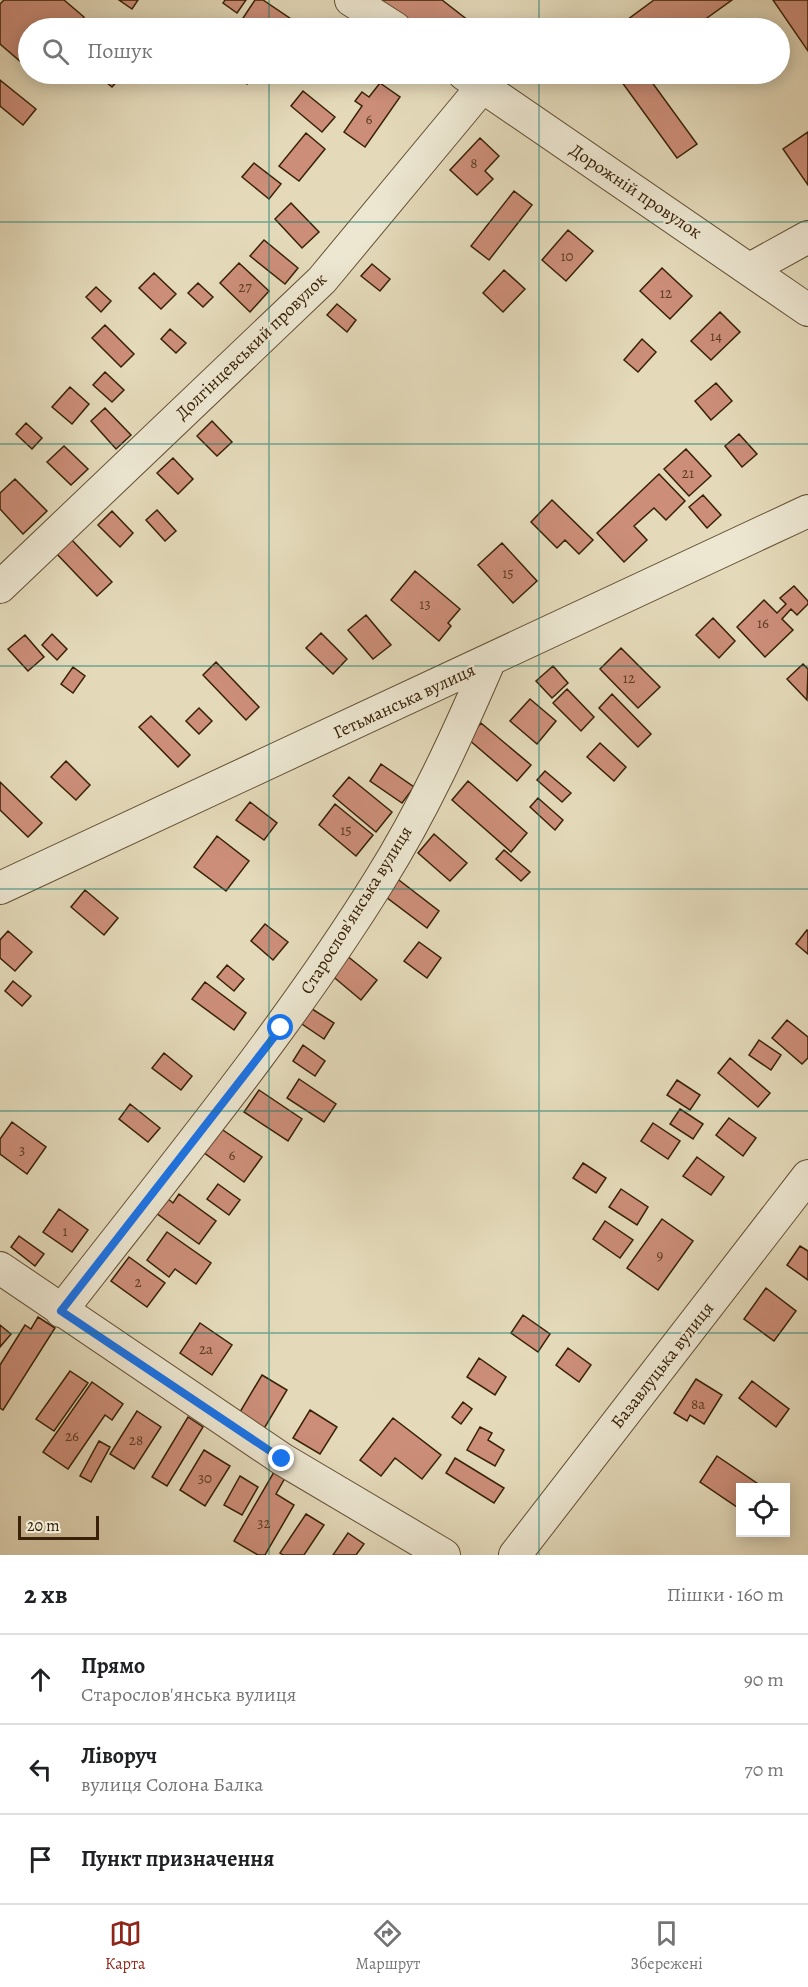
<!DOCTYPE html>
<html lang="uk">
<head>
<meta charset="utf-8">
<style>
  body { margin:0; font-family:Alegreya,serif; background:#f6f6f6; color:#202124 }
  .controls { position:absolute; right:18px; bottom:18px; display:grid; overflow:hidden; border-radius:0px; box-shadow:0 3px 15px #0003 }
  .controls button { width:54px; height:54px; display:grid; place-items:center; padding:0; border:0; border-bottom:2px solid #e0e0e0; background:#fff; color:#202124; font:30px sans-serif }
  .scale { position:absolute; left:18px; bottom:15px; width:81px; box-sizing:border-box; padding-left:6px; border:3px solid #382106; border-top:0; font-size:16px; line-height:21px; white-space:nowrap; color:#382106; -webkit-text-stroke:4px #ede7d2; paint-order:stroke }
  .stop { position:absolute; width:18px; height:18px; margin:-14px; border:4px solid #1a73e8; border-radius:50%; background:#fff }
  .stop.end { background:#1a73e8; border-color:#fff; box-shadow:0 2px 6px #0008 }
  .list { margin:0; padding:0; list-style:none }
  h2 { display:flex; justify-content:space-between; align-items:center; height:78px; margin:0; padding:0 24px; font-size:26px }
  h2 small { font-size:20px; font-weight:400; color:#757577 }
  .list li { display:grid; grid-template-columns:39px 1fr auto; gap:18px; align-items:center; box-sizing:border-box; height:90px; padding:0 24px; border-top:2px solid #e0e0e0 }
  .list b { display:block; font-size:22px; white-space:nowrap }
  .list p { margin:0; font-size:20px; white-space:nowrap; color:#757577 }
  .list em { font-size:20px; font-style:normal; color:#757577 }
  .icon { flex:none; width:33px; height:33px; fill:none; stroke:currentColor; stroke-width:2; stroke-linecap:round; stroke-linejoin:round }
  .map { position:relative; flex:none; width:808px; height:1555px; overflow:hidden }
  .search { position:absolute; background:#fff; box-shadow:0 3px 15px #0003; left:18px; right:18px; top:18px; height:66px; display:flex; align-items:center; gap:15px; box-sizing:border-box; padding:0 21px; border-radius:33px; color:#757577; font-size:22px }
  .sheet { height:348px; background:#fff }
  nav { display:flex; justify-content:space-around; align-items:center; box-sizing:border-box; height:84px; border-top:2px solid #e0e0e0; background:#fff; font-size:16px; color:#757577 }
  nav a { display:grid; justify-items:center; gap:3px }
  nav .on { color:#8f2418 }
  .map>svg:first-child { display:block }
  .building { fill:#cc8e79; stroke:#382106; stroke-width:1.5 }
  .lines { fill:none; stroke-linecap:round; stroke-linejoin:round }
  .minor-casing { stroke:#634f33; stroke-width:34 }
  .minor { stroke:#ede7d2; stroke-width:32 }
  .route { stroke:#1a73e8; stroke-width:8 }
  .grid { fill:none; stroke:#0f766e; stroke-width:1.5; stroke-opacity:0.55 }
  .labels { text-anchor:middle; dominant-baseline:central; stroke-width:4.5; stroke-linejoin:round; paint-order:stroke }
  .number-label { font-size:15px; fill:#5d3c23 }
  .street-label { font-size:18px; fill:#382106; stroke:#ede7d2 }
</style>
</head>
<body>
<div class="map">
<svg width="808" height="1555" viewBox="0 0 808 1555">
  <rect width="100%" height="100%" fill="#e4daba"/>
  <filter id="stains"><feTurbulence type="fractalNoise" baseFrequency=".00333" numOctaves="4"/><feColorMatrix values="0 0 0 0 .2 0 0 0 0 .09 0 0 0 0 .02 0 0 0 .5 -.17"/></filter>
  <radialGradient id="worn" r=".72"><stop offset=".6" stop-color="#630" stop-opacity="0"/><stop offset="1" stop-color="#630" stop-opacity=".3"/></radialGradient>
  <!-- building -->
  <path class="building" d="M 4,0 L 64,0 L 84,17 L 75,28 L 28,28 L 28,68 L 0,44 L 0,4 Z
    M 119,0 L 138,0 L 132,9 Z
    M 225,0 L 246,0 L 237,13 L 223,3 Z
    M 255,0 L 263,0 L 291,19 L 284,28 L 237,27 Z
    M 376,0 L 442,0 L 478,28 L 416,28 Z
    M 654,0 L 732,0 L 693,28 L 633,28 L 627,20 Z
    M 773,0 L 808,0 L 808,51 Z
    M 96,74 L 124,74 L 112,87 Z
    M 231,74 L 254,74 L 247,84 Z
    M 305,74 L 320,74 L 314,81 Z
    M 616,74 L 646,74 L 697,144 L 677,158 Z
    M 0,80 L 36,109 L 23,125 L 0,106 Z
    M 380,83 L 400,97 L 365,147 L 344,132 L 362,106 L 355,101 L 362,92 L 369,97 Z
    M 303,91 L 335,117 L 322,132 L 291,106 Z
    M 808,132 L 808,185 L 783,149 Z
    M 306,133 L 325,149 L 299,181 L 279,166 Z
    M 480,138 L 499,156 L 485,171 L 493,179 L 477,195 L 450,170 Z
    M 254,163 L 281,184 L 269,199 L 242,177 Z
    M 514,191 L 532,205 L 489,260 L 471,246 Z
    M 291,203 L 319,232 L 302,248 L 275,219 Z
    M 568,230 L 593,251 L 566,281 L 542,260 Z
    M 264,240 L 298,268 L 285,284 L 250,256 Z
    M 239,263 L 269,291 L 250,312 L 220,283 Z
    M 372,264 L 390,279 L 380,291 L 361,276 Z
    M 662,268 L 692,296 L 670,319 L 640,291 Z
    M 504,270 L 525,289 L 503,312 L 483,293 Z
    M 154,273 L 176,294 L 161,309 L 139,288 Z
    M 198,283 L 213,297 L 203,307 L 188,293 Z
    M 96,287 L 111,301 L 101,312 L 86,297 Z
    M 337,304 L 356,320 L 347,332 L 327,315 Z
    M 720,312 L 740,332 L 711,360 L 691,341 Z
    M 105,325 L 134,354 L 121,367 L 92,338 Z
    M 170,329 L 186,343 L 176,353 L 161,339 Z
    M 642,339 L 656,352 L 638,372 L 624,360 Z
    M 105,372 L 124,390 L 112,402 L 93,385 Z
    M 716,383 L 732,401 L 711,420 L 695,401 Z
    M 70,387 L 89,404 L 72,424 L 52,407 Z
    M 105,408 L 131,435 L 116,449 L 91,421 Z
    M 212,421 L 232,442 L 217,456 L 197,436 Z
    M 26,423 L 42,438 L 32,449 L 16,434 Z
    M 739,434 L 757,454 L 742,467 L 725,446 Z
    M 64,446 L 88,469 L 71,485 L 47,462 Z
    M 686,449 L 711,476 L 689,496 L 664,469 Z
    M 173,458 L 193,479 L 178,494 L 157,473 Z
    M 659,474 L 685,501 L 666,520 L 654,508 L 634,526 L 647,540 L 624,562 L 597,533 Z
    M 15,479 L 47,511 L 23,534 L 0,509 L 0,493 Z
    M 703,495 L 721,515 L 707,528 L 689,507 Z
    M 552,500 L 593,540 L 579,554 L 565,540 L 557,548 L 531,522 Z
    M 157,510 L 176,531 L 165,541 L 146,520 Z
    M 112,511 L 133,533 L 120,547 L 98,525 Z
    M 70,538 L 112,582 L 97,596 L 55,552 Z
    M 502,543 L 537,581 L 513,603 L 478,565 Z
    M 415,571 L 460,609 L 448,623 L 451,626 L 439,641 L 391,600 Z
    M 794,586 L 808,601 L 808,604 L 797,615 L 791,609 L 782,619 L 793,630 L 765,657 L 737,627 L 764,600 L 777,613 L 786,604 L 780,598 Z
    M 366,615 L 391,645 L 373,659 L 348,630 Z
    M 713,618 L 735,641 L 719,658 L 696,635 Z
    M 321,633 L 347,659 L 333,674 L 306,648 Z
    M 52,634 L 67,649 L 57,660 L 42,645 Z
    M 25,635 L 44,657 L 28,671 L 8,649 Z
    M 621,648 L 660,687 L 638,708 L 600,669 Z
    M 216,662 L 259,707 L 246,720 L 203,675 Z
    M 803,664 L 808,669 L 807,700 L 787,679 Z
    M 553,666 L 568,683 L 552,698 L 536,681 Z
    M 73,667 L 85,676 L 73,693 L 61,684 Z
    M 567,689 L 594,717 L 581,731 L 553,703 Z
    M 612,694 L 651,734 L 638,747 L 599,708 Z
    M 530,699 L 556,721 L 537,744 L 510,721 Z
    M 199,708 L 212,721 L 199,734 L 186,721 Z
    M 151,716 L 190,755 L 178,767 L 139,727 Z
    M 481,723 L 531,765 L 517,781 L 468,739 Z
    M 600,743 L 626,767 L 614,781 L 587,757 Z
    M 66,761 L 90,785 L 76,800 L 51,777 Z
    M 381,764 L 414,787 L 402,803 L 370,781 Z
    M 545,771 L 571,793 L 562,802 L 537,780 Z
    M 349,777 L 392,812 L 376,832 L 333,796 Z
    M 468,781 L 527,833 L 511,852 L 452,800 Z
    M 0,782 L 42,823 L 28,837 L 0,810 Z
    M 538,798 L 563,820 L 555,830 L 530,807 Z
    M 250,802 L 277,823 L 264,840 L 236,820 Z
    M 335,804 L 373,835 L 356,856 L 319,825 Z
    M 434,834 L 467,863 L 450,881 L 418,853 Z
    M 217,836 L 249,861 L 226,891 L 194,867 Z
    M 504,850 L 530,872 L 521,881 L 496,859 Z
    M 395,877 L 439,911 L 427,928 L 382,894 Z
    M 85,890 L 118,918 L 104,935 L 71,907 Z
    M 265,924 L 288,942 L 273,960 L 251,941 Z
    M 807,930 L 808,931 L 808,954 L 796,944 Z
    M 8,931 L 32,952 L 15,971 L 0,958 L 0,940 Z
    M 419,942 L 441,958 L 427,978 L 404,961 Z
    M 346,955 L 377,980 L 361,1000 L 330,974 Z
    M 227,965 L 244,979 L 234,991 L 217,977 Z
    M 13,981 L 31,996 L 22,1006 L 5,991 Z
    M 205,982 L 246,1013 L 234,1030 L 192,999 Z
    M 309,1007 L 334,1023 L 324,1039 L 299,1022 Z
    M 787,1020 L 808,1037 L 808,1058 L 802,1064 L 772,1038 Z
    M 759,1040 L 781,1055 L 771,1070 L 749,1055 Z
    M 303,1045 L 325,1061 L 315,1076 L 293,1061 Z
    M 164,1053 L 192,1076 L 181,1090 L 152,1068 Z
    M 730,1058 L 770,1093 L 758,1107 L 718,1073 Z
    M 299,1079 L 336,1104 L 324,1122 L 287,1098 Z
    M 677,1080 L 700,1095 L 690,1110 L 667,1095 Z
    M 259,1090 L 302,1119 L 288,1141 L 244,1112 Z
    M 130,1104 L 160,1128 L 148,1142 L 119,1119 Z
    M 680,1109 L 703,1124 L 693,1139 L 670,1124 Z
    M 729,1118 L 756,1138 L 743,1156 L 716,1135 Z
    M 12,1122 L 46,1147 L 27,1174 L 0,1154 L 0,1139 Z
    M 653,1123 L 680,1141 L 668,1159 L 641,1141 Z
    M 220,1128 L 262,1157 L 244,1182 L 203,1152 Z
    M 697,1157 L 724,1177 L 711,1195 L 683,1176 Z
    M 583,1163 L 606,1178 L 596,1193 L 573,1178 Z
    M 218,1184 L 240,1200 L 229,1215 L 207,1199 Z
    M 621,1189 L 648,1207 L 637,1225 L 609,1207 Z
    M 179,1194 L 216,1221 L 199,1244 L 156,1213 L 167,1198 L 173,1203 Z
    M 59,1209 L 88,1230 L 72,1252 L 43,1232 Z
    M 662,1219 L 693,1241 L 658,1290 L 627,1268 Z
    M 605,1221 L 633,1240 L 620,1258 L 593,1239 Z
    M 167,1232 L 211,1263 L 196,1284 L 175,1269 L 169,1277 L 147,1260 Z
    M 19,1236 L 44,1254 L 35,1266 L 11,1247 Z
    M 800,1246 L 808,1251 L 808,1280 L 787,1265 Z
    M 129,1257 L 165,1283 L 147,1307 L 111,1281 Z
    M 766,1288 L 796,1311 L 774,1341 L 744,1319 Z
    M 523,1315 L 550,1334 L 538,1352 L 511,1333 Z
    M 38,1317 L 55,1328 L 3,1410 L 0,1408 L 0,1365 L 25,1325 L 31,1329 Z
    M 200,1323 L 232,1345 L 212,1375 L 180,1353 Z
    M 0,1325 L 11,1334 L 0,1347 Z
    M 568,1348 L 591,1365 L 579,1382 L 556,1365 Z
    M 479,1358 L 506,1377 L 495,1395 L 467,1377 Z
    M 70,1371 L 88,1383 L 54,1431 L 36,1419 Z
    M 262,1375 L 287,1390 L 262,1432 L 237,1417 Z
    M 696,1379 L 722,1395 L 704,1424 L 690,1415 L 687,1421 L 674,1413 Z
    M 752,1381 L 789,1409 L 776,1427 L 739,1398 Z
    M 92,1382 L 123,1404 L 112,1420 L 105,1415 L 68,1469 L 43,1452 Z
    M 463,1402 L 472,1409 L 461,1424 L 452,1417 Z
    M 310,1410 L 337,1427 L 320,1454 L 293,1438 Z
    M 137,1411 L 161,1427 L 134,1469 L 110,1454 Z
    M 188,1417 L 203,1427 L 167,1486 L 152,1477 Z
    M 393,1418 L 441,1455 L 422,1479 L 395,1458 L 381,1476 L 360,1460 Z
    M 480,1427 L 492,1433 L 488,1440 L 504,1450 L 495,1466 L 467,1450 Z
    M 99,1441 L 110,1447 L 91,1482 L 80,1476 Z
    M 204,1450 L 230,1466 L 205,1506 L 180,1490 Z
    M 717,1456 L 764,1488 L 740,1488 L 740,1509 L 700,1482 Z
    M 455,1458 L 504,1488 L 494,1503 L 446,1473 Z
    M 274,1472 L 285,1478 L 276,1494 L 294,1505 L 265,1555 L 258,1555 L 234,1541 Z
    M 240,1476 L 258,1487 L 242,1515 L 224,1505 Z
    M 306,1514 L 324,1525 L 304,1555 L 283,1555 L 280,1553 Z
    M 348,1533 L 364,1544 L 356,1555 L 333,1555 Z"/>
  <g class="lines">
    <!-- minor casing -->
    <g class="minor-casing">
      <path id="minor" d="M 351,0 L 395,28
        M 464,74 L 808,310
        M 750,269 L 808,237
        M 0,587 L 322,280 L 483,86
        M 0,888 L 808,511
        M 0,1268 L 282,1459 L 444,1555
        M 61,1311 C 170,1170 285,1032 379,881 C 423,811 457,736 489,662
        M 515,1555 L 808,1176"/>
    </g>
    <!-- minor -->
    <use href="#minor" class="minor"/>
  </g>
  <g class="lines">
    <!-- route -->
    <path class="route" d="M 281,1028 L 61,1311 L 282,1459"/>
  </g>
  <!-- grid -->
  <path class="grid" d="M 269,0 L 269,28M 539,0 L 539,28M 269,74 L 269,1555M 539,74 L 539,1555M 0,222 L 808,222M 0,444 L 808,444M 0,666 L 808,666M 0,889 L 808,889M 0,1111 L 808,1111M 0,1333 L 808,1333"/>
  <g class="labels">
    <!-- number labels -->
    <g class="number-label">
      <text x="369" y="119">6</text>
      <text x="474" y="163">8</text>
      <text x="567" y="256">10</text>
      <text x="245" y="287">27</text>
      <text x="666" y="293">12</text>
      <text x="716" y="336">14</text>
      <text x="688" y="473">21</text>
      <text x="508" y="573">15</text>
      <text x="425" y="604">13</text>
      <text x="763" y="623">16</text>
      <text x="629" y="678">12</text>
      <text x="346" y="830">15</text>
      <text x="22" y="1150">3</text>
      <text x="232" y="1155">6</text>
      <text x="65" y="1231">1</text>
      <text x="660" y="1255">9</text>
      <text x="138" y="1282">2</text>
      <text x="206" y="1349">2а</text>
      <text x="698" y="1404">8а</text>
      <text x="72" y="1436">26</text>
      <text x="136" y="1440">28</text>
      <text x="205" y="1478">30</text>
      <text x="264" y="1523">32</text>
    </g>
    <!-- street labels -->
    <g class="street-label">
      <text transform="translate(636 191) rotate(34)">Дорожній провулок</text>
      <text transform="translate(251 346) rotate(-44)">Долгінцевський провулок</text>
      <text transform="translate(404 701) rotate(-25)">Гетьманська вулиця</text>
      <text transform="translate(356 910) rotate(-58)">Старослов'янська вулиця</text>
      <text transform="translate(662 1365) rotate(-52)">Базавлуцька вулиця</text>
    </g>
  </g>
  <rect width="100%" height="100%" filter="url(#stains)"/>
  <rect width="100%" height="100%" fill="url(#worn)"/>
</svg>
<div class="controls">
<button><svg class="icon" aria-label="locate" viewBox="0 0 24 24"><circle cx="12" cy="12" r="6"/><path d="M12 2v4M12 18v4M2 12h4M18 12h4"/></svg></button>
</div>
<div class="scale">20 m</div>
<div class="stop" style="left:281px;top:1028px"></div>
<div class="stop end" style="left:282px;top:1459px"></div>
<div class="search"><svg class="icon" aria-label="search" viewBox="0 0 24 24"><circle cx="10" cy="10" r="6"/><path d="M15 15l6 6"/></svg>Пошук</div>
</div>
<section class="sheet">
<h2>2 хв<small>Пішки · 160 m</small></h2>
<ul class="list">
<li><svg class="icon" aria-label="ahead" viewBox="0 0 24 24"><path d="M12 20V5M6 11l6-6 6 6"/></svg><div><b>Прямо</b><p>Старослов'янська вулиця</p></div><em>90 m</em></li>
<li><svg class="icon" aria-label="left" viewBox="0 0 24 24"><path d="M17 20v-9H6M10 6l-5 5 5 5"/></svg><div><b>Ліворуч</b><p>вулиця Солона Балка</p></div><em>70 m</em></li>
<li><svg class="icon" aria-label="arrive" viewBox="0 0 24 24"><path d="M6 21V4h12l-3 4 3 4H6"/></svg><div><b>Пункт призначення</b></div></li>
</ul>
</section>
<nav>
<a class="on"><svg class="icon" aria-label="map" viewBox="0 0 24 24"><path d="M3 6l6-2 6 2 6-2v14l-6 2-6-2-6 2zM9 4v14M15 6v14"/></svg>Карта</a>
<a><svg class="icon" aria-label="directions" viewBox="0 0 24 24"><path d="M12 3l9 9-9 9-9-9zM9 14v-3h6M13 9l2 2-2 2"/></svg>Маршрут</a>
<a><svg class="icon" aria-label="saved" viewBox="0 0 24 24"><path d="M7 4h10v16l-5-4-5 4z"/></svg>Збережені</a>
</nav>
</body>
</html>
